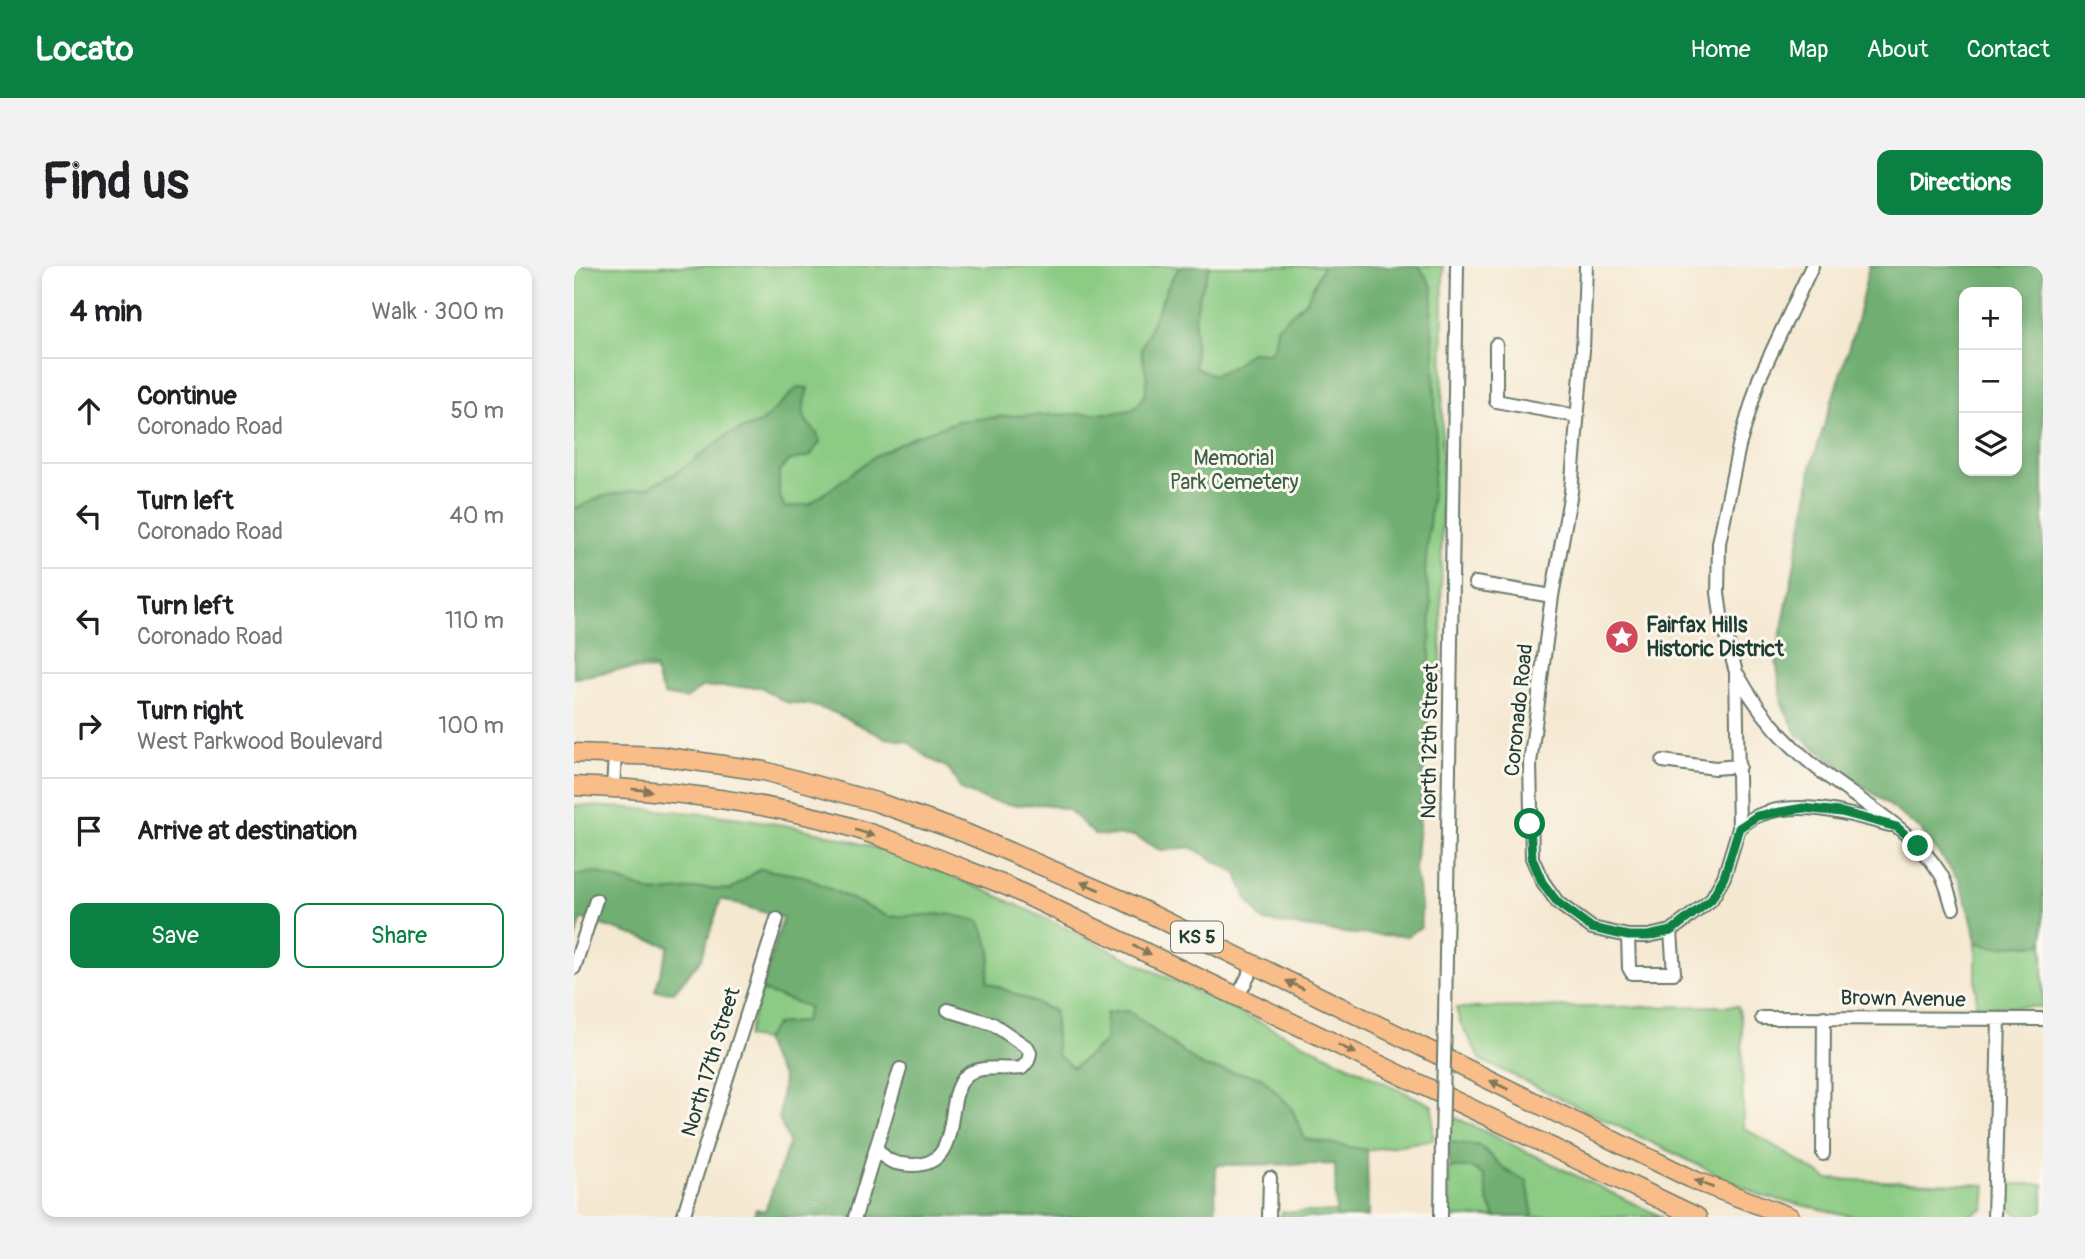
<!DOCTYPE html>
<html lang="en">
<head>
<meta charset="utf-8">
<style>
  body { margin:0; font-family:Pangolin,sans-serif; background:#f2f2f2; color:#202124 }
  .controls { position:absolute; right:21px; top:21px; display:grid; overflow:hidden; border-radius:14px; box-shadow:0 4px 10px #0003 }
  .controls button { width:63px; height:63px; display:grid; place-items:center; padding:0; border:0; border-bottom:2px solid #e0e0e0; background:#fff; color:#202124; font:35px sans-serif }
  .stop { position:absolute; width:21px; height:21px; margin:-16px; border:5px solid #0b8043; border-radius:50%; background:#fff }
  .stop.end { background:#0b8043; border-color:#fff; box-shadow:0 2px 7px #0008 }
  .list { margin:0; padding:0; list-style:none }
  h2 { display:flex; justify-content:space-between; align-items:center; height:91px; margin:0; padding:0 28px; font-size:30px }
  h2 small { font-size:23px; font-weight:400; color:#757577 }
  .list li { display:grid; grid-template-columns:46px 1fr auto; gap:21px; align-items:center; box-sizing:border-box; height:105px; padding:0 28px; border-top:2px solid #e0e0e0 }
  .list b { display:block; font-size:26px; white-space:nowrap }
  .list p { margin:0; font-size:23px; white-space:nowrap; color:#757577 }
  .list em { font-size:23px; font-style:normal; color:#757577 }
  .actions { display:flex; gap:14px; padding:21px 28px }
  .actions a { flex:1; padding:16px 0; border:2px solid #0b8043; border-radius:14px; text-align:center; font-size:24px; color:#0b8043 }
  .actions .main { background:#0b8043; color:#fff }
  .icon { flex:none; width:38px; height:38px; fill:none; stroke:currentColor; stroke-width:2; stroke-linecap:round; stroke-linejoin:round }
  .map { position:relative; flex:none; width:1469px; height:951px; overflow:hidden; border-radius:14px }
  header { display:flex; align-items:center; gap:42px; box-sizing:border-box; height:98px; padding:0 35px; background:#0b8043; color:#fff }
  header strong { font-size:33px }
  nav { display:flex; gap:38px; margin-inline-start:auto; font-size:24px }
  .intro { display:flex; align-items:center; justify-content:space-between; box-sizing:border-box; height:168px; padding:0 42px }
  h1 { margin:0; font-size:49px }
  .button { padding:18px 32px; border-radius:14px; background:#0b8043; color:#fff; font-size:24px; font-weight:700 }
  main { display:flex; gap:42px; padding:0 42px }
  aside { flex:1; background:#fff; border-radius:14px; box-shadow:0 4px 10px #0003 }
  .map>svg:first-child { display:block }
  .green { fill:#8bcb83; stroke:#55845c; stroke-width:2 }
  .forest { fill:#70af71; stroke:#487652; stroke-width:2; fill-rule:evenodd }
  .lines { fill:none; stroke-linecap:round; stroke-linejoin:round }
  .minor-casing { stroke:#6a796b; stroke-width:16 }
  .highway-casing { stroke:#6a796b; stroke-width:21 }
  .minor { stroke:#fff; stroke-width:12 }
  .highway { stroke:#f8bd89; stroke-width:18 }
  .minor-bridge-casing { stroke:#6a796b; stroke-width:16; stroke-linecap:butt }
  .minor-bridge { stroke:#fff; stroke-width:12 }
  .oneway { fill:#81775a }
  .route { stroke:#0b8043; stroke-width:9 }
  .labels { text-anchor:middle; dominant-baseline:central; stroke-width:6; stroke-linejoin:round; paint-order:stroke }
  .shield { fill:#fbf7ec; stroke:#61756b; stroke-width:2 }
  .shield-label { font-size:19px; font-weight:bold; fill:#1f3d34 }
  .park-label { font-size:21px; fill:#3a6048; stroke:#fbf7ec }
  .poi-label { font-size:21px; font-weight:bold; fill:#1f3d34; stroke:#fbf7ec; text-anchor:start }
  .street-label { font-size:21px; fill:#1f3d34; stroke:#fbf7ec }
</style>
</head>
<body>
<header>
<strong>Locato</strong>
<nav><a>Home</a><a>Map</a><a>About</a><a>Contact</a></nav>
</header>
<div class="intro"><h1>Find us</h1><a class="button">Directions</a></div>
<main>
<aside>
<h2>4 min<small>Walk · 300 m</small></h2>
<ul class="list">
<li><svg class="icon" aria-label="ahead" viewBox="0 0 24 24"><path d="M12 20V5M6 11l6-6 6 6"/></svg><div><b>Continue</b><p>Coronado Road</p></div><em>50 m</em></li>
<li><svg class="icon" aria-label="left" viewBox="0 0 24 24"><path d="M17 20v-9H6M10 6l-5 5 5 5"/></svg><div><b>Turn left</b><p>Coronado Road</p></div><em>40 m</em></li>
<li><svg class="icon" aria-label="left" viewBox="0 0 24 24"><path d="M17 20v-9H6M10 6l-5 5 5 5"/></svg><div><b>Turn left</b><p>Coronado Road</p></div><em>110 m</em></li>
<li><svg class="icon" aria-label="right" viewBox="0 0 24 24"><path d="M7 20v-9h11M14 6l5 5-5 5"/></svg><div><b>Turn right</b><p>West Parkwood Boulevard</p></div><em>100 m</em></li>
<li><svg class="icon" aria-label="arrive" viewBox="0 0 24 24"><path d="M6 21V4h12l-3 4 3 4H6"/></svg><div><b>Arrive at destination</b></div></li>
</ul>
<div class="actions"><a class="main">Save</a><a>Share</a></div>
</aside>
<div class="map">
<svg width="1469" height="951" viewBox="0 0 1469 951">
  <rect width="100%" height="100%" fill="#fbf7ec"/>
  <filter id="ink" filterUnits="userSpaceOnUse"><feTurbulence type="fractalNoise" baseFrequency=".0143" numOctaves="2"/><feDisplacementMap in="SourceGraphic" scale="14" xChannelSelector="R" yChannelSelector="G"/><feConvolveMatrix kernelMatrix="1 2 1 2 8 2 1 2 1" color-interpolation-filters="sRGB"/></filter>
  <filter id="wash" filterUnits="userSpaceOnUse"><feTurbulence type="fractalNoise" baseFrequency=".00686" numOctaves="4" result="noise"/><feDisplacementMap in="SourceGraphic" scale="28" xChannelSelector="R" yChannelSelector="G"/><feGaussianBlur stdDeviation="1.57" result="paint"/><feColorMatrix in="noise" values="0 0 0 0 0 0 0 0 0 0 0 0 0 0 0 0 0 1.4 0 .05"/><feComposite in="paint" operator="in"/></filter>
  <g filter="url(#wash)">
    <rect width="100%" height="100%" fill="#f5e8d1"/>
    <!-- green -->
    <path class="green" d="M 0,0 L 869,0 L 867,410 L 0,403 Z
      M 0,539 C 90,544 180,548 267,572 C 368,599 465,649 559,695 C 659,744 759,792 859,840 L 859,874 L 793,884 L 731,873 L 717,841 L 687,811 L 629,801 L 554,745 L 531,776 L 499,802 L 483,789 L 480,745 L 413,716 L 417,685 L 374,648 L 315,651 L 229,610 L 186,603 L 156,624 L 129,622 L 80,627 L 22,606 L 0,610 Z
      M 1402,676 L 1418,681 L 1469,678 L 1469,741 L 1402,740 Z
      M 187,724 L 235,741 L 230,756 L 202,758 L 190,774 L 173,771 Z
      M 1164,740 L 1168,757 L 1169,861 L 1254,913 L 1412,919 L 1410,942 L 1392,951 L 1281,951 L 1188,930 L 907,794 L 886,756 L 882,742 Z
      M 876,849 L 1088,951 L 959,951 L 953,915 L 934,906 L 906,880 L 875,876 Z
      M 875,902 L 899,902 L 910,910 L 914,934 L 921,951 L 875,951 Z
      M 1430,918 L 1469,918 L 1469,951 L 1447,951 L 1430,937 Z
      M 708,946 L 762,946 L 762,951 L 706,951 Z"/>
    <!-- forest -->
    <path class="forest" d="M 606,0 L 636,0 L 625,31 L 621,52 L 621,102 L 640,109 L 658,101 L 676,86 L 695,87 L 701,78 L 703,61 L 733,34 L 749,0 L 845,0 L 859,22 L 857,51 L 860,84 L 862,180 L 851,306 L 857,337 L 855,443 L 841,604 L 847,639 L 847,661 L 833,670 L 779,668 L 689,655 L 673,633 L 663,608 L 617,581 L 588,585 L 560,570 L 521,569 L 495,544 L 469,538 L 439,539 L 413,534 L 388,525 L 374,502 L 356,493 L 333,475 L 311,472 L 259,446 L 237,439 L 211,436 L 187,421 L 128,421 L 112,433 L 90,429 L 84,415 L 81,401 L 65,400 L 0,412 L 0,243 L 29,230 L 73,222 L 102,207 L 155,168 L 188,156 L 224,121 L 234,122 C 231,133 226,147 234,157 C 241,167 242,162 246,176 L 236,190 L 214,195 L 205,207 L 205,229 L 211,242 L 236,238 L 301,190 L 337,172 L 384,155 L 433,150 L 540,147 L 560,143 L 571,129 L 573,113 L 567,83 L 595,18 Z
      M 1295,0 L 1469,0 L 1469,678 L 1418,681 L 1402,676 L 1398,655 L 1384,613 L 1347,564 L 1224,469 L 1208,438 L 1202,392 L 1234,231 L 1237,201 L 1283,55 ZM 1390,26 L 1443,26 L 1443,205 L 1390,205 Z
      M 186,603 L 229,610 L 315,651 L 374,648 L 406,655 L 417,685 L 413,716 L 480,745 L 483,789 L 499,802 L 531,776 L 532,747 L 554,745 L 629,801 L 687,811 L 717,841 L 731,873 L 793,884 L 794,951 L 762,951 L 761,898 L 642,899 L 641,951 L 179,951 L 182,943 L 191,945 L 215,877 L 205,852 L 209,812 L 196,791 L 190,774 L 202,758 L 230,756 L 235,741 L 187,724 L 209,652 L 147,633 L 127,693 L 100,726 L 81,725 L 95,680 L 8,653 L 0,676 L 0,610 L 22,606 L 80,627 L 129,622 L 156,624 Z
      M 875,876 L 906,880 L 934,906 L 953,915 L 959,951 L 921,951 L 914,935 L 910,910 L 899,902 L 875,902 Z"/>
  </g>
  <g filter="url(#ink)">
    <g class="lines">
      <!-- minor casing -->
      <g class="minor-casing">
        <path id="minor" d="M 1012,0 L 1009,84 L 997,226 L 978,330 L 956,497 L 958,592 L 969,616 L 984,637 L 1018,662 L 1054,670 L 1074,670 L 1097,665 L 1137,634 L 1150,611 L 1165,562 L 1162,406 L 1148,356 L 1144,327 L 1145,277 L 1165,180 L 1185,113 L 1238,0
          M 922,79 L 922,135 L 1003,150
          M 901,317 L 978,330
          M 1164,409 C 1181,440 1205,469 1231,492 C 1274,531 1335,557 1366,607 C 1373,617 1375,631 1379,642
          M 1089,495 L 1141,502 L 1165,500
          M 39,522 L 41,489
          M 1165,562 C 1171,558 1177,552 1183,550 C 1225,532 1275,548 1316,559
          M 1054,670 L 1055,702 L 1058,707 L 1100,707 L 1097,665
          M 0,702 L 22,634
          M 664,730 L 680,699
          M 871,752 L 883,0
          M 1188,752 L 1469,753
          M 302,881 C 313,896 319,898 338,899 C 390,900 369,835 391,811 C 402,798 432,804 448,802 L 454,795 L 456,787 L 454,782 L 419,758 L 374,744
          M 1249,888 L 1250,751
          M 109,951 L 203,653
          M 281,951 L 326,803
          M 695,951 L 696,912
          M 867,951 L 868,874
          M 1420,951 L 1425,753"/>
      </g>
      <!-- highway casing -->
      <g class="highway-casing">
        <path id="highway" d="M 0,487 L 86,490 L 190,505 L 302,536 L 391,567 L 548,634 L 1122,915 L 1216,951
          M 0,520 C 84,523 167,533 249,553 C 313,570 374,597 435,621 L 1123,951"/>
      </g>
      <!-- minor -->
      <use href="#minor" class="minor"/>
      <!-- highway -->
      <use href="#highway" class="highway"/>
      <!-- minor-bridge casing -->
      <g class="minor-bridge-casing">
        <path id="minor-bridge" d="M 868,874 L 871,752"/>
      </g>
      <!-- minor-bridge -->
      <use href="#minor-bridge" class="minor-bridge"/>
    </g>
    <!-- one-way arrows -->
    <defs><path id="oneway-solid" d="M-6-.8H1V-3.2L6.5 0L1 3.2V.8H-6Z" transform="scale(1.75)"/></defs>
    <g class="oneway">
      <use href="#oneway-solid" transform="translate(68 524) rotate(6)"/>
      <use href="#oneway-solid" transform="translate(291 567) rotate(18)"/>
      <use href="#oneway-solid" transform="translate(516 620) rotate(-157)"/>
      <use href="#oneway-solid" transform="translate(568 684) rotate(26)"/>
      <use href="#oneway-solid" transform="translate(721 719) rotate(-154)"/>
      <use href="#oneway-solid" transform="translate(773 783) rotate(26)"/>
      <use href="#oneway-solid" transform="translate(925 819) rotate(-154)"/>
      <use href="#oneway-solid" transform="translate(1130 918) rotate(-158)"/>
    </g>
  </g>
  <g class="lines" filter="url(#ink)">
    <!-- route -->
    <path class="route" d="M 956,558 L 958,592 L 968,616 L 984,637 L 1018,662 L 1054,670 L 1074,670 L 1097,665 L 1137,634 L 1150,611 L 1165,562 L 1183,550 L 1229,542 L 1267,546 L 1323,561 L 1344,580"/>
  </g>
  <!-- icons -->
  <defs>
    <g id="sight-disc" transform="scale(1.75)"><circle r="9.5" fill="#d1495b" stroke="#fbf7ec"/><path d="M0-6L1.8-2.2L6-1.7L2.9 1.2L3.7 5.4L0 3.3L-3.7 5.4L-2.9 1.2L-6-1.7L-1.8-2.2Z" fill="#fff"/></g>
  </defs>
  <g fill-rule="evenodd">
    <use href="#sight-disc" x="1048" y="371"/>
  </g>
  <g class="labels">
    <!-- shield labels -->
    <rect class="shield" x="597" y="655.5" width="52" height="31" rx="5"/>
    <g class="shield-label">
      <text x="623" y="671">KS 5</text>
    </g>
    <!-- park labels -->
    <g class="park-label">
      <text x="660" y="192">Memorial<tspan x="660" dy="24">Park Cemetery</tspan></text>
    </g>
    <!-- poi labels -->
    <g class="poi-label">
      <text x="1072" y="359">Fairfax Hills<tspan x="1072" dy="24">Historic District</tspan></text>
    </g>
    <!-- street labels -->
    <g class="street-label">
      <text transform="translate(945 444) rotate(-84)">Coronado Road</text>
      <text transform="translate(856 475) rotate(-89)">North 12th Street</text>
      <text transform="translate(1329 733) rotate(1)">Brown Avenue</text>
      <text transform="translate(137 796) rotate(-73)">North 17th Street</text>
    </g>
  </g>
</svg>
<div class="controls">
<button>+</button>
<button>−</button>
<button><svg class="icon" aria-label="layers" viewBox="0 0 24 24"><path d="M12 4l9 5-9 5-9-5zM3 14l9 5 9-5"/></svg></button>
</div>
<div class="stop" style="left:956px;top:558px"></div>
<div class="stop end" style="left:1344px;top:580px"></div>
</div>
</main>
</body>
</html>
